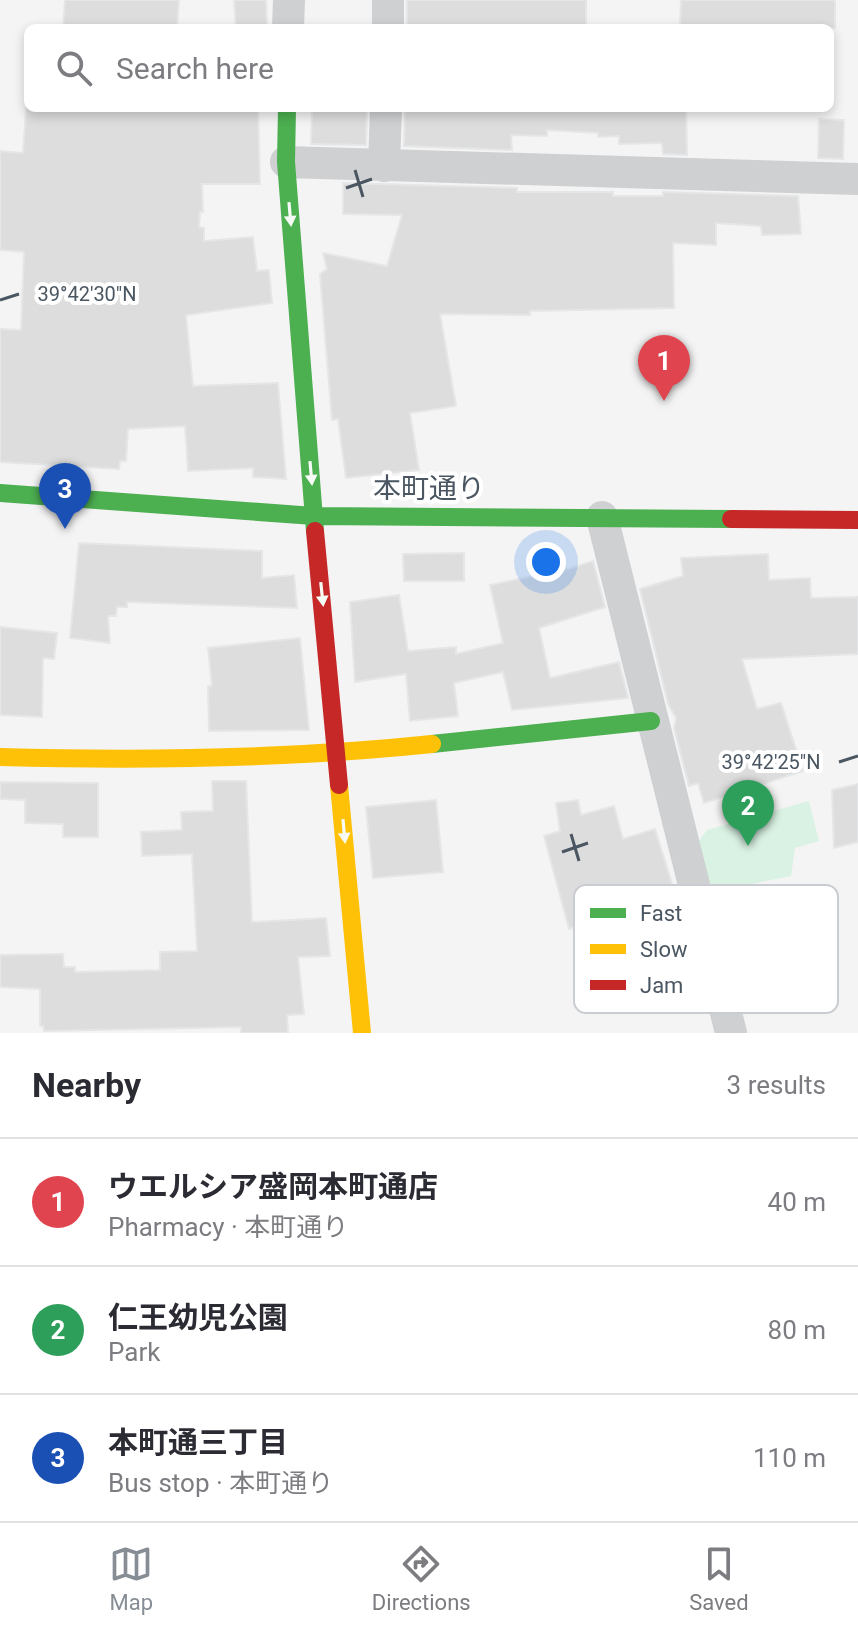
<!DOCTYPE html>
<html lang="en">
<head>
<meta charset="utf-8">
<style>
  body { margin:0; font-family:Roboto,"Noto Sans JP",sans-serif; background:#f7f7f7; color:#2b2b33 }
  .you { position:absolute; left:546px; top:562px; width:28px; height:28px; margin:-20px; border:6px solid #fff; border-radius:50%; background:#1a73e8; box-shadow:0 0 0 12px #1a73e833 }
  .badge { display:grid; place-items:center; width:52px; height:52px; border-radius:50%; background:#868d94; color:#fff; font-size:26px; font-weight:700 }
  .pin { position:absolute; translate:-50% -66px; filter:drop-shadow(0 2px 4px #0008) }
  .pin::after { content:''; position:absolute; top:42px; width:28px; height:24px; background:inherit; clip-path:polygon(0 0,100% 0,50% 100%) }
  .list { margin:0; padding:0; list-style:none }
  h2 { display:flex; justify-content:space-between; align-items:center; height:104px; margin:0; padding:0 32px; font-size:34px }
  h2 small { font-size:26px; font-weight:400; color:#7c7c81 }
  .list li { display:grid; grid-template-columns:52px 1fr auto; gap:24px; align-items:center; box-sizing:border-box; height:128px; padding:0 32px; border-top:2px solid #e1e1e2 }
  .list b { display:block; font-size:30px; white-space:nowrap }
  .list p { margin:0; font-size:26px; white-space:nowrap; color:#7c7c81 }
  .list em { font-size:26px; font-style:normal; color:#7c7c81 }
  .icon { flex:none; width:44px; height:44px; fill:none; stroke:currentColor; stroke-width:2; stroke-linecap:round; stroke-linejoin:round }
  .map { position:relative; flex:none; width:858px; height:1033px; overflow:hidden }
  .search { position:absolute; background:#fff; box-shadow:0 4px 12px #0003; left:24px; right:24px; top:24px; height:88px; display:flex; align-items:center; gap:20px; box-sizing:border-box; padding:0 28px; border-radius:12px; color:#7c7c81; font-size:30px }
  .sheet { height:488px; background:#fff }
  nav { display:flex; justify-content:space-around; align-items:center; box-sizing:border-box; height:112px; border-top:2px solid #e1e1e2; background:#fff; font-size:22px; color:#7c7c81 }
  nav a { display:grid; justify-items:center; gap:4px }
  nav .on { color:#868d94 }
  .map>svg:first-child { display:block }
  .green { fill:#d9f2e3 }
  .building { fill:#ddddde; stroke:#e5e6e7; stroke-width:2 }
  .lines { fill:none; stroke-linecap:round; stroke-linejoin:round }
  .street { stroke:#ced0d2; stroke-width:32 }
  .fast { stroke:#4caf50; stroke-width:18 }
  .slow { stroke:#ffc107; stroke-width:18 }
  .jam { stroke:#c62828; stroke-width:18 }
  .oneway { fill:#f6fbf6 }
  .ticks { fill:none; stroke:#4a5661; stroke-width:3 }
  .labels { text-anchor:middle; dominant-baseline:central; stroke-width:8; stroke-linejoin:round; paint-order:stroke }
  .street-label { font-size:28px; fill:#4a5661; stroke:#fff }
  .key { fill:#fff; stroke:#c9ccd0; stroke-width:2 }
  .key-label { font-size:22px; fill:#4a5661 }
  .ticks-label { font-size:20px; text-anchor:middle; fill:#4a5661; stroke:#fff; stroke-width:8; stroke-linejoin:round; paint-order:stroke }
</style>
</head>
<body>
<div class="map">
<svg width="858" height="1033" viewBox="0 0 858 1033">
  <rect width="100%" height="100%" fill="#f4f4f4"/>
  <!-- green -->
  <path class="green" d="M 809,801 L 819,841 L 795,848 L 791,876 L 711,892 L 696,845 L 707,830 Z"/>
  <!-- building -->
  <path class="building" d="M 65,0 L 179,0 L 177,28 L 63,28 Z
    M 234,0 L 266,0 L 267,28 L 236,28 Z
    M 407,0 L 586,0 L 586,28 L 407,28 Z
    M 681,0 L 835,0 L 835,28 L 680,28 Z
    M 26,108 L 258,108 L 260,184 L 202,184 L 203,212 L 200,212 L 199,227 L 204,228 L 204,241 L 253,237 L 257,271 L 269,270 L 272,303 L 186,315 L 193,386 L 278,383 L 286,479 L 253,477 L 253,468 L 188,471 L 185,426 L 128,429 L 126,461 L 120,461 L 119,469 L 0,462 L 0,329 L 21,330 L 24,252 L 0,250 L 0,151 L 23,153 Z
    M 312,108 L 367,108 L 366,145 L 311,144 Z
    M 405,108 L 686,108 L 687,155 L 663,154 L 662,143 L 619,144 L 619,136 L 598,137 L 598,133 L 547,130 L 547,136 L 511,135 L 512,150 L 404,146 Z
    M 819,119 L 844,120 L 843,159 L 818,158 Z
    M 343,183 L 517,188 L 517,192 L 613,192 L 613,196 L 663,196 L 663,192 L 798,196 L 801,234 L 762,235 L 761,226 L 716,223 L 716,245 L 673,243 L 674,308 L 530,311 L 530,315 L 440,314 L 456,406 L 410,413 L 419,470 L 346,478 L 338,419 L 332,420 L 320,274 L 327,269 L 323,253 L 387,266 L 402,215 L 343,214 Z
    M 79,543 L 262,551 L 262,578 L 294,575 L 297,608 L 127,602 L 127,607 L 117,607 L 116,616 L 108,616 L 110,643 L 70,638 Z
    M 464,553 L 464,581 L 404,581 L 403,554 Z
    M 768,554 L 769,580 L 810,578 L 811,598 L 858,597 L 858,654 L 742,659 L 757,709 L 781,703 L 803,771 L 704,803 L 698,783 L 689,786 L 674,728 L 676,718 L 668,704 L 640,589 L 683,576 L 681,558 Z
    M 593,561 L 605,607 L 539,628 L 550,678 L 619,662 L 628,698 L 512,710 L 503,672 L 454,683 L 458,716 L 410,721 L 406,674 L 355,682 L 350,602 L 399,595 L 408,651 L 456,647 L 456,654 L 503,643 L 490,585 L 569,569 Z
    M 0,627 L 57,633 L 54,659 L 43,658 L 42,717 L 0,715 Z
    M 300,638 L 309,730 L 209,731 L 208,686 L 212,686 L 208,648 Z
    M 212,781 L 246,781 L 252,922 L 326,918 L 330,956 L 298,957 L 304,1014 L 287,1015 L 288,1033 L 241,1033 L 241,1027 L 44,1031 L 43,1026 L 40,1026 L 40,989 L 0,987 L 0,955 L 63,954 L 64,967 L 75,967 L 75,972 L 160,970 L 160,952 L 197,951 L 192,854 L 142,856 L 141,832 L 182,830 L 181,812 L 213,811 Z
    M 0,782 L 98,783 L 98,837 L 63,837 L 63,824 L 25,823 L 25,800 L 0,799 Z
    M 858,784 L 858,842 L 834,848 L 832,790 Z
    M 436,800 L 443,872 L 373,878 L 366,807 Z
    M 578,800 L 581,815 L 614,806 L 623,839 L 655,829 L 678,903 L 673,904 L 697,979 L 651,992 L 643,966 L 653,963 L 636,910 L 569,929 L 544,836 L 560,831 L 556,803 Z"/>
  <g class="lines">
    <!-- street -->
    <path class="street" d="M 288,28 L 289,0
      M 388,28 L 388,0
      M 286,162 L 858,179
      M 384,166 L 386,108
      M 602,517 L 731,1033"/>
    <!-- fast -->
    <path class="fast" d="M 287,108 L 286,162 L 315,531
      M 0,493 L 314,516 L 731,519
      M 432,744 L 651,721"/>
    <!-- slow -->
    <path class="slow" d="M 0,757 C 144,761 289,759 432,744
      M 339,785 L 362,1033"/>
    <!-- jam -->
    <path class="jam" d="M 731,519 L 858,520
      M 315,531 L 339,785"/>
  </g>
  <!-- one-way arrows -->
  <defs><path id="oneway-solid" d="M-6-.8H1V-3.2L6.5 0L1 3.2V.8H-6Z" transform="scale(2)"/></defs>
  <g class="oneway">
    <use href="#oneway-solid" transform="translate(290 214) rotate(85)"/>
    <use href="#oneway-solid" transform="translate(311 473) rotate(85)"/>
    <use href="#oneway-solid" transform="translate(322 594) rotate(84)"/>
    <use href="#oneway-solid" transform="translate(344 831) rotate(85)"/>
  </g>
  <!-- ticks -->
  <path class="ticks" d="M 355,170 L 363,197M 346,188 L 372,179M 0,300 L 19,294M 839,762 L 858,756M 571,834 L 579,861M 562,852 L 588,843"/>
  <g class="labels">
    <!-- street labels -->
    <g class="street-label">
      <text x="429" y="488">本町通り</text>
    </g>
  </g>
  <!-- legend -->
  <rect x="574" y="885" width="264" height="128" rx="12" class="key"/>
  <rect x="590" y="908" width="36" height="10" fill="#4caf50"/>
  <rect x="590" y="944" width="36" height="10" fill="#ffc107"/>
  <rect x="590" y="980" width="36" height="10" fill="#c62828"/>
  <g class="key-label">
    <text x="640" y="921">Fast</text>
    <text x="640" y="957">Slow</text>
    <text x="640" y="993">Jam</text>
  </g>
  <g class="ticks-label">
    <text x="87" y="301">39°42'30"N</text>
    <text x="771" y="769">39°42'25"N</text>
  </g>
</svg>
<div class="you"></div>
<div class="pin badge" style="left:664px;top:401px;background:#e0444e">1</div>
<div class="pin badge" style="left:748px;top:846px;background:#2e9e5b">2</div>
<div class="pin badge" style="left:65px;top:529px;background:#1a4fb4">3</div>
<div class="search"><svg class="icon" aria-label="search" viewBox="0 0 24 24"><circle cx="10" cy="10" r="6"/><path d="M15 15l6 6"/></svg>Search here</div>
</div>
<section class="sheet">
<h2>Nearby<small>3 results</small></h2>
<ul class="list">
<li><span class="badge" style="background:#e0444e">1</span><div><b>ウエルシア盛岡本町通店</b><p>Pharmacy · 本町通り</p></div><em>40 m</em></li>
<li><span class="badge" style="background:#2e9e5b">2</span><div><b>仁王幼児公園</b><p>Park</p></div><em>80 m</em></li>
<li><span class="badge" style="background:#1a4fb4">3</span><div><b>本町通三丁目</b><p>Bus stop · 本町通り</p></div><em>110 m</em></li>
</ul>
</section>
<nav>
<a class="on"><svg class="icon" aria-label="map" viewBox="0 0 24 24"><path d="M3 6l6-2 6 2 6-2v14l-6 2-6-2-6 2zM9 4v14M15 6v14"/></svg>Map</a>
<a><svg class="icon" aria-label="directions" viewBox="0 0 24 24"><path d="M12 3l9 9-9 9-9-9zM9 14v-3h6M13 9l2 2-2 2"/></svg>Directions</a>
<a><svg class="icon" aria-label="saved" viewBox="0 0 24 24"><path d="M7 4h10v16l-5-4-5 4z"/></svg>Saved</a>
</nav>
</body>
</html>
